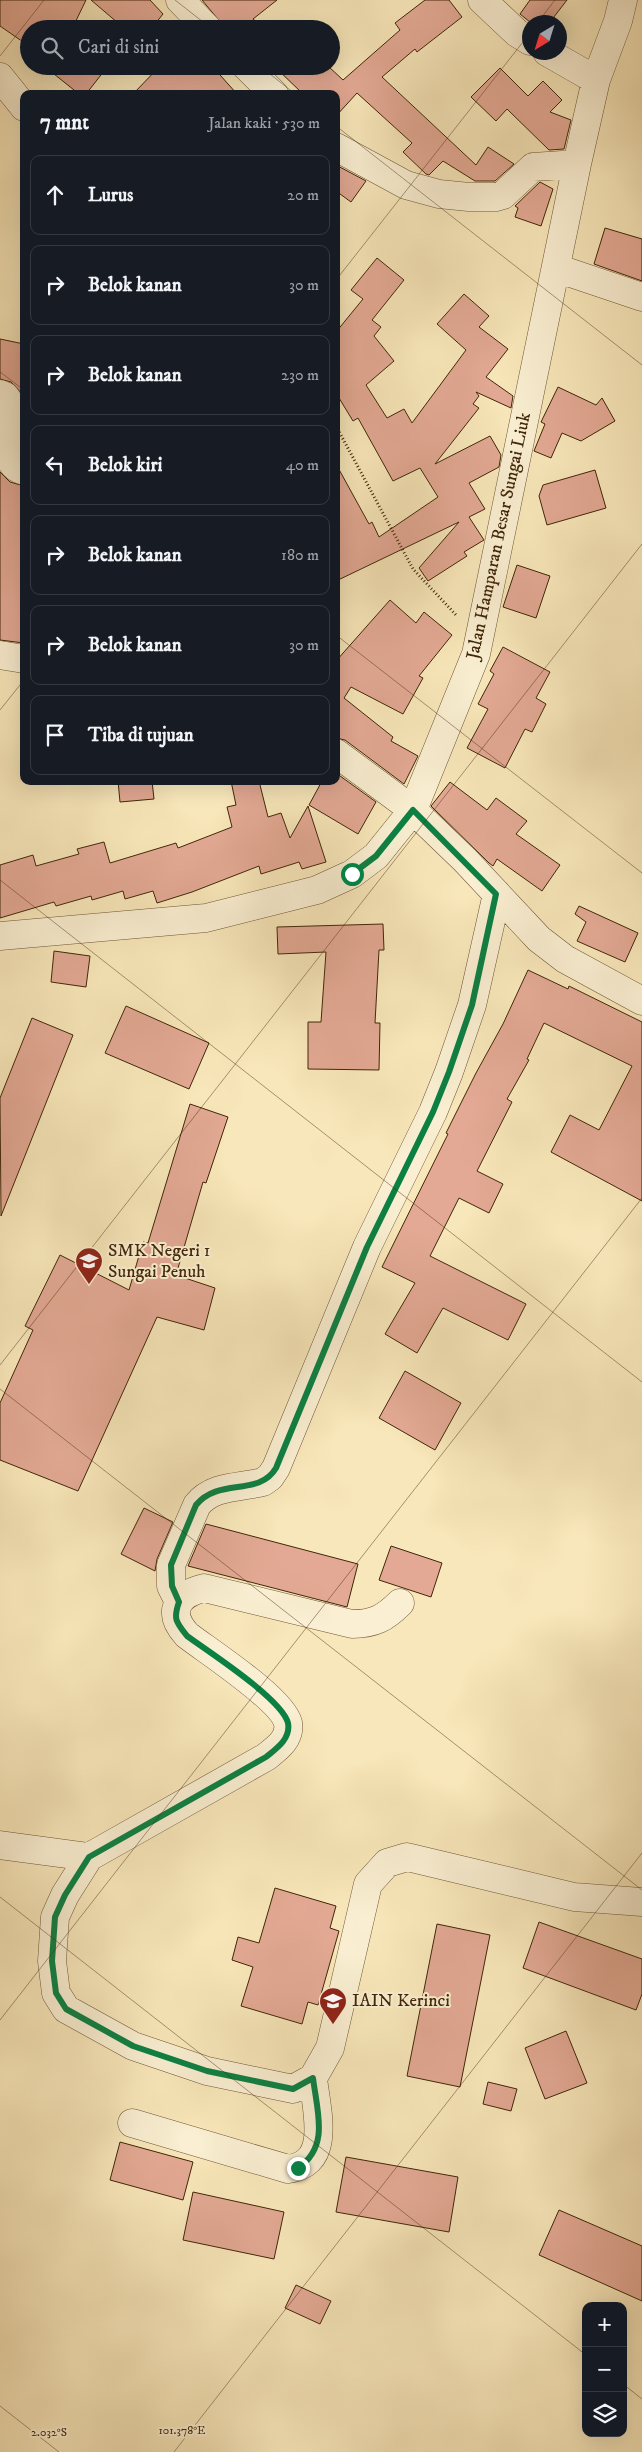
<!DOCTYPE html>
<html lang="id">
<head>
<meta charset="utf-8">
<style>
  body { margin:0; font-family:"IM FELL DW Pica",serif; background:#242831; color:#f1f3f6 }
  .controls { position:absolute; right:15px; bottom:15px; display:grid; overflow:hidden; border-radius:10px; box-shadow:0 5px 20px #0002 }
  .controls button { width:45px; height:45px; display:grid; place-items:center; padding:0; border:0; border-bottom:1px solid #363941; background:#171b24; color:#f1f3f6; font:25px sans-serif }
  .compass { position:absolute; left:522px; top:15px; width:45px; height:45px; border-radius:50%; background:#171b24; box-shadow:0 5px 20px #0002; rotate:218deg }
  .stop { position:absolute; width:15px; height:15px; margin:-11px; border:4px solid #0b8043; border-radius:50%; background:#fff }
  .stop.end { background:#0b8043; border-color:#fff; box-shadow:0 1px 5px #0008 }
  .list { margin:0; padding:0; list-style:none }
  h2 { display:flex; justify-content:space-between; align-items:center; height:65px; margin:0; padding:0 20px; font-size:21px }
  h2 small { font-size:16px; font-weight:400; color:#9ea1a6 }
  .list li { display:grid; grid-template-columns:32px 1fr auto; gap:15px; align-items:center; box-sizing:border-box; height:80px; margin:0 10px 10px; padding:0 10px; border:1px solid #363941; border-radius:10px }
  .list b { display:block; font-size:19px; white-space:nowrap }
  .list em { font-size:16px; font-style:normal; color:#9ea1a6 }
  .icon { flex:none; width:28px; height:28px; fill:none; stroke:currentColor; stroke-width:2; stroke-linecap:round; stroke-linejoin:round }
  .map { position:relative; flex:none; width:642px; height:2452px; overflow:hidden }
  .search { position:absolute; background:#171b24; box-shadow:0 5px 20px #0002; left:20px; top:20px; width:320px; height:55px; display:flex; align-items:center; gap:12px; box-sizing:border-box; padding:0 18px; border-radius:28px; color:#9ea1a6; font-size:19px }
  .panel { position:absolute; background:#171b24; box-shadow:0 5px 20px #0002; left:20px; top:90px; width:320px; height:695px; border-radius:10px }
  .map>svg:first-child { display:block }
  .building { fill:#e3a994; stroke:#402608 }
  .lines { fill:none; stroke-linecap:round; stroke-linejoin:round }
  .minor-casing { stroke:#6e5634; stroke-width:29 }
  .path { stroke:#402608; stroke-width:3; stroke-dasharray:1 2.5; stroke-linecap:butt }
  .minor { stroke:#faefd2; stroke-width:28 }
  .route { stroke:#0b8043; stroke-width:6 }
  .ticks { fill:none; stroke:#402608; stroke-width:1; stroke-opacity:0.45 }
  .labels { text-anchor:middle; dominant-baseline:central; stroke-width:4; stroke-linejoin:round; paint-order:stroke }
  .street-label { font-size:18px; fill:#402608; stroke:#faefd2 }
  .poi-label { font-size:18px; fill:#402608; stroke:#faefd2; text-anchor:start }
  .ticks-label { font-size:12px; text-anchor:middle; fill:#402608; stroke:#faefd2; stroke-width:4; stroke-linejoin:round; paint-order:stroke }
</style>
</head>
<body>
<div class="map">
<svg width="642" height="2452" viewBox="0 0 642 2452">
  <rect width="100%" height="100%" fill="#f8e7ba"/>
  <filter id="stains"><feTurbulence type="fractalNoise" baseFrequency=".004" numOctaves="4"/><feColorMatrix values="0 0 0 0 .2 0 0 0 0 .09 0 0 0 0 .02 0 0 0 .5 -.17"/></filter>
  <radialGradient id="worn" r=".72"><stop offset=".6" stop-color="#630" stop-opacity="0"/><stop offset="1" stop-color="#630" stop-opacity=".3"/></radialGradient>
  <!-- building -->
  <path class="building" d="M 0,0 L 86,0 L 72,29 L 29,29 L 29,46 L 0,26 Z
    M 91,0 L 150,0 L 163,14 L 151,29 L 125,29 Z
    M 202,0 L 277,0 L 253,19 L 265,29 L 226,29 Z
    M 425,0 L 449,0 L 462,17 L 417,52 L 415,49 L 382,77 L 476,165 L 488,147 L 514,164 L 495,181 L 475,181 L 443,161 L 429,175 L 426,174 L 403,152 L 412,143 L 357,93 L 336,116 L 336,94 L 303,94 L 274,66 L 328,66 L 343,80 L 400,30 L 395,23 Z
    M 530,0 L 567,0 L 550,22 L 530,22 L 520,14 Z
    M 44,66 L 108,66 L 86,94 L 79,94 Z
    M 160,66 L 212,66 L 237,94 L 133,94 Z
    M 500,68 L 528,96 L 543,81 L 562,100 L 550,112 L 571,120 L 564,149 L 549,150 L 507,109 L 496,121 L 471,97 Z
    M 336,165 L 366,181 L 351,202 L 336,191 Z
    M 540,182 L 553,189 L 541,226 L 515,217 L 518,208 L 515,206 Z
    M 605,228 L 642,239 L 642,281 L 594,264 Z
    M 377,258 L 404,280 L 372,320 L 381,327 L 374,336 L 394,361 L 366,385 L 387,418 L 404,409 L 412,423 L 466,350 L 437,324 L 464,294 L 489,316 L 479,327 L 508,349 L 486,377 L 513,396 L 511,408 L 476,392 L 479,396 L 473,404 L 479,408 L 435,464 L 490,436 L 501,455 L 499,467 L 469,483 L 485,509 L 469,517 L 484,540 L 464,552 L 467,556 L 428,581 L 419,568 L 459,522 L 336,581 L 336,464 L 369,524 L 372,522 L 379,537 L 438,497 L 420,468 L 393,481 L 358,418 L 353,421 L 336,393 L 336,332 L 363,299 L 351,290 Z
    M 0,339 L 24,344 L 24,396 L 11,382 L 0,379 Z
    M 558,387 L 596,405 L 602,398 L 615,421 L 581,441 L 562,433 L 551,458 L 534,451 L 545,424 L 541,422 Z
    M 595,470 L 606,508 L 547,525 L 539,496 L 543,485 Z
    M 0,472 L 10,482 L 24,486 L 24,643 L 0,640 Z
    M 517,565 L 550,576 L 536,618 L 503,607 Z
    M 390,600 L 416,623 L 424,612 L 452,635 L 419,676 L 423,678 L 403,714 L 351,687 L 344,698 L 393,737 L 391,741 L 418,756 L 404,784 L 345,740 L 336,738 L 336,661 Z
    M 503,647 L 550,672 L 536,698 L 546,704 L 532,732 L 525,729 L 505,768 L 467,748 L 488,709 L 478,704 L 494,674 L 490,671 Z
    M 336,773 L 376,802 L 358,834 L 309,805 L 322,781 L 336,781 Z
    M 118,781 L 152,781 L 154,799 L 120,802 Z
    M 231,781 L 259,781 L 268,817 L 281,813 L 290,838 L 308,806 L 326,862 L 302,869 L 299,862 L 261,874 L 259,866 L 192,892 L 157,903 L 153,891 L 125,899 L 123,891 L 92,900 L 91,896 L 56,906 L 54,902 L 0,918 L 0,865 L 33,855 L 36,866 L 79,854 L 77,849 L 104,842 L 110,863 L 176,843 L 178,848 L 232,827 L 227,807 L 236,805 Z
    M 450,782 L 487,810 L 496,798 L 527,821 L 516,834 L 560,865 L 542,891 L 497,859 L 493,866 L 489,863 L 431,806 Z
    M 579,906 L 638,933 L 625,962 L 577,941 L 586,922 L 575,914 Z
    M 383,924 L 384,950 L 379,950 L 375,1023 L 380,1023 L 379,1070 L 308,1069 L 308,1022 L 321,1022 L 326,952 L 278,954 L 277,927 Z
    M 54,951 L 90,956 L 86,987 L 51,982 Z
    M 528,970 L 568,989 L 569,986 L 642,1022 L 642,1201 L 551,1152 L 570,1115 L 599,1130 L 632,1066 L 544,1023 L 527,1059 L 529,1060 L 507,1099 L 512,1102 L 477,1171 L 503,1184 L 489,1213 L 459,1198 L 430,1256 L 526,1304 L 508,1340 L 443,1308 L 417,1353 L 385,1334 L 415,1283 L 382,1267 L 448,1134 L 446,1133 L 476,1073 L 503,1024 Z
    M 126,1006 L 209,1043 L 189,1089 L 105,1053 Z
    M 32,1018 L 73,1035 L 1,1216 L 0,1098 Z
    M 190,1104 L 228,1117 L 206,1183 L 203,1182 L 176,1275 L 215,1288 L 204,1330 L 157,1317 L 78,1491 L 0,1460 L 0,1403 L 33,1330 L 25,1326 L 60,1255 L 129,1290 L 143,1242 L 148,1243 Z
    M 405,1371 L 461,1403 L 435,1450 L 379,1418 Z
    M 144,1508 L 173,1522 L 157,1559 L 155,1571 L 121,1554 Z
    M 206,1524 L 358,1564 L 347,1607 L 188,1566 Z
    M 391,1546 L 442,1563 L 431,1597 L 379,1580 Z
    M 275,1888 L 336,1906 L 330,1928 L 339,1931 L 318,2005 L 308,2002 L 302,2024 L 241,2006 L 253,1967 L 232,1960 L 238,1937 L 259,1943 Z
    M 539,1922 L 642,1959 L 642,1994 L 636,2010 L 523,1968 Z
    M 437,1924 L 490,1935 L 460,2087 L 407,2076 Z
    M 566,2031 L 587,2083 L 545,2099 L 525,2048 Z
    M 488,2082 L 517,2089 L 511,2111 L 483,2104 Z
    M 120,2142 L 193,2162 L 183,2200 L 110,2180 Z
    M 346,2157 L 458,2177 L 449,2232 L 336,2212 Z
    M 193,2192 L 284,2212 L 274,2259 L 183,2240 Z
    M 559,2210 L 642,2246 L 642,2301 L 539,2255 Z
    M 296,2285 L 331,2301 L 320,2324 L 285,2308 Z"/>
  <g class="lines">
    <!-- minor casing -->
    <g class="minor-casing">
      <path id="minor" d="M 180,0 L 208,29
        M 482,0 L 517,33 L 530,41
        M 547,52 L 596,80
        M 246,66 L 274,94
        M 0,77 L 24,107
        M 336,147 L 406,185 L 439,194 L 469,197 L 496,197 L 503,195 L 533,167 L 577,164
        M 556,268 L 642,297
        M 0,394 L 5,396 L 12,406 C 7,429 0,465 24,471
        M 0,655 L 24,659
        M 336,753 L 413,810 L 465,860 L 539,939 L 565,959 L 642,1001
        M 0,936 L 206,918 L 317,890 L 352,874 L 376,856 L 413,810 L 476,654 L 577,164 L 596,80 L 618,21 L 623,0
        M 179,1602 L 171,1586 L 171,1565 L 197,1505 C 213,1485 239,1488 263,1482 L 270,1477 L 276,1468 L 367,1247 L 433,1112 L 449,1072 L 472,1005 L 497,894
        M 400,1603 C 385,1618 374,1624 352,1624 L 204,1588 C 175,1595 167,1613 187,1635 C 209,1652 282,1699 288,1723 C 291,1739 276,1749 266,1757 L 89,1857 L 65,1895 L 55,1917 L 52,1961 L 56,1993 L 66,2009 L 133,2046 L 207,2071 L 293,2089 L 313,2078 L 330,2048 L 368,1884 L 387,1863 L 407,1857 L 574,1897 L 642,1902
        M 0,1845 L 89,1857
        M 132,2123 L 288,2169 C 333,2164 316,2109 313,2078"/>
    </g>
    <!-- path -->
    <path class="path" d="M 336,426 L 413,569 L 457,616"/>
    <!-- minor -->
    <use href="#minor" class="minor"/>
  </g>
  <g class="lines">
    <!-- route -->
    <path class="route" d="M 298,2168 C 330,2147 317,2111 313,2078 L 293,2089 L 207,2071 L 133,2046 L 66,2009 L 56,1993 L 52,1961 L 55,1917 L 65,1895 L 89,1857 L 266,1757 C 276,1749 291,1739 288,1723 C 282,1699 209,1652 187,1636 C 176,1622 173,1619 179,1602 L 172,1586 L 171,1565 L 196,1505 C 219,1477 259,1497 276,1468 L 367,1247 L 433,1112 L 449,1072 L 472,1005 L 496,894 L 413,810 L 376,856 L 352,874"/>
  </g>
  <!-- ticks -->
  <path class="ticks" d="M 175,0 L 212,29M 538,22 L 555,0M 0,56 L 44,0M 260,66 L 295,94M 336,126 L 642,365M 336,280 L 530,33M 0,372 L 24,390M 336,635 L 642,873M 0,710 L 24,680M 0,880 L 642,1382M 0,1365 L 642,544M 0,1389 L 642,1890M 0,1897 L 586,2355M 0,2020 L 642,1198M 623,2384 L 642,2399M 0,2406 L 59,2452M 174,2452 L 642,1853"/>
  <!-- icons -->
  <defs>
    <g id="school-pin" transform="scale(1.4375)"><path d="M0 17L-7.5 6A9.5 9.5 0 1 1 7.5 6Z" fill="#8f2418" stroke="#faefd2"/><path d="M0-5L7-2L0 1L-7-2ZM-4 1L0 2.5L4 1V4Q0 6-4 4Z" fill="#fff"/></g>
    <g id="university-pin" transform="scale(1.4375)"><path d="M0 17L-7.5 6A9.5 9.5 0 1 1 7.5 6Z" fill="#8f2418" stroke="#faefd2"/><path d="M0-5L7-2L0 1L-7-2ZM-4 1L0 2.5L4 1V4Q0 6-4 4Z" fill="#fff"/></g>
  </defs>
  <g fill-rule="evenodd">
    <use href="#school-pin" x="89" y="1261"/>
    <use href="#university-pin" x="333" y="2001"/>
  </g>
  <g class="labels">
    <!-- street labels -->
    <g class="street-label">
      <text transform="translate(499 536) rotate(-78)">Jalan Hamparan Besar Sungai Liuk</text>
    </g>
    <!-- poi labels -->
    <g class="poi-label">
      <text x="108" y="1251">SMK Negeri 1<tspan x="108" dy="21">Sungai Penuh</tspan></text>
      <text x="352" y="2001">IAIN Kerinci</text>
    </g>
  </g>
  <g class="ticks-label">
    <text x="182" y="2434">101.378°E</text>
    <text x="49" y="2436">2.032°S</text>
  </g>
  <rect width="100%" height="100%" filter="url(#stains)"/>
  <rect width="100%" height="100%" fill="url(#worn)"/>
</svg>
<div class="controls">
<button>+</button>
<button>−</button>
<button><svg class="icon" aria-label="layers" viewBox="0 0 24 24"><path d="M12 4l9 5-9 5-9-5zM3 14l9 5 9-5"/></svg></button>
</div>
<svg class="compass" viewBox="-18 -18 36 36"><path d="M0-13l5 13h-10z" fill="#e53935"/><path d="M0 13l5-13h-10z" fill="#9ea1a6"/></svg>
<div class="stop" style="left:352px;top:874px"></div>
<div class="stop end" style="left:298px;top:2168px"></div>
<div class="search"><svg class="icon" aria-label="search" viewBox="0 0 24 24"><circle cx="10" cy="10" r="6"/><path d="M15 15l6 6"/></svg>Cari di sini</div>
<section class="panel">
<h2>7 mnt<small>Jalan kaki · 530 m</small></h2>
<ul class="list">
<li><svg class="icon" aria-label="ahead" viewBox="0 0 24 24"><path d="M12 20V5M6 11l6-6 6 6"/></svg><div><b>Lurus</b></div><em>20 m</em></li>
<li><svg class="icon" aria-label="right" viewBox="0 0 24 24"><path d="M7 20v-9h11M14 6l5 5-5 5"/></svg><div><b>Belok kanan</b></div><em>30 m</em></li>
<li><svg class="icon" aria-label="right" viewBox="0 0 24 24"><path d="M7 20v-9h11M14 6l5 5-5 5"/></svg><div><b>Belok kanan</b></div><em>230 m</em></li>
<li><svg class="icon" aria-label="left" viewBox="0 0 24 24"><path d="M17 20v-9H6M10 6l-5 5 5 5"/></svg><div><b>Belok kiri</b></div><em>40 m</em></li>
<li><svg class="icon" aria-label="right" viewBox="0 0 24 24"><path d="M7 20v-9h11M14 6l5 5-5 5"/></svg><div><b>Belok kanan</b></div><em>180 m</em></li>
<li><svg class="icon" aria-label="right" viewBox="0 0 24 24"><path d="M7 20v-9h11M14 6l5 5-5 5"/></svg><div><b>Belok kanan</b></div><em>30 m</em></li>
<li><svg class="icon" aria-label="arrive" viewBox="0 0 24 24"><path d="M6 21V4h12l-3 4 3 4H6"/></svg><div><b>Tiba di tujuan</b></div></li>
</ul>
</section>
</div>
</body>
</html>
